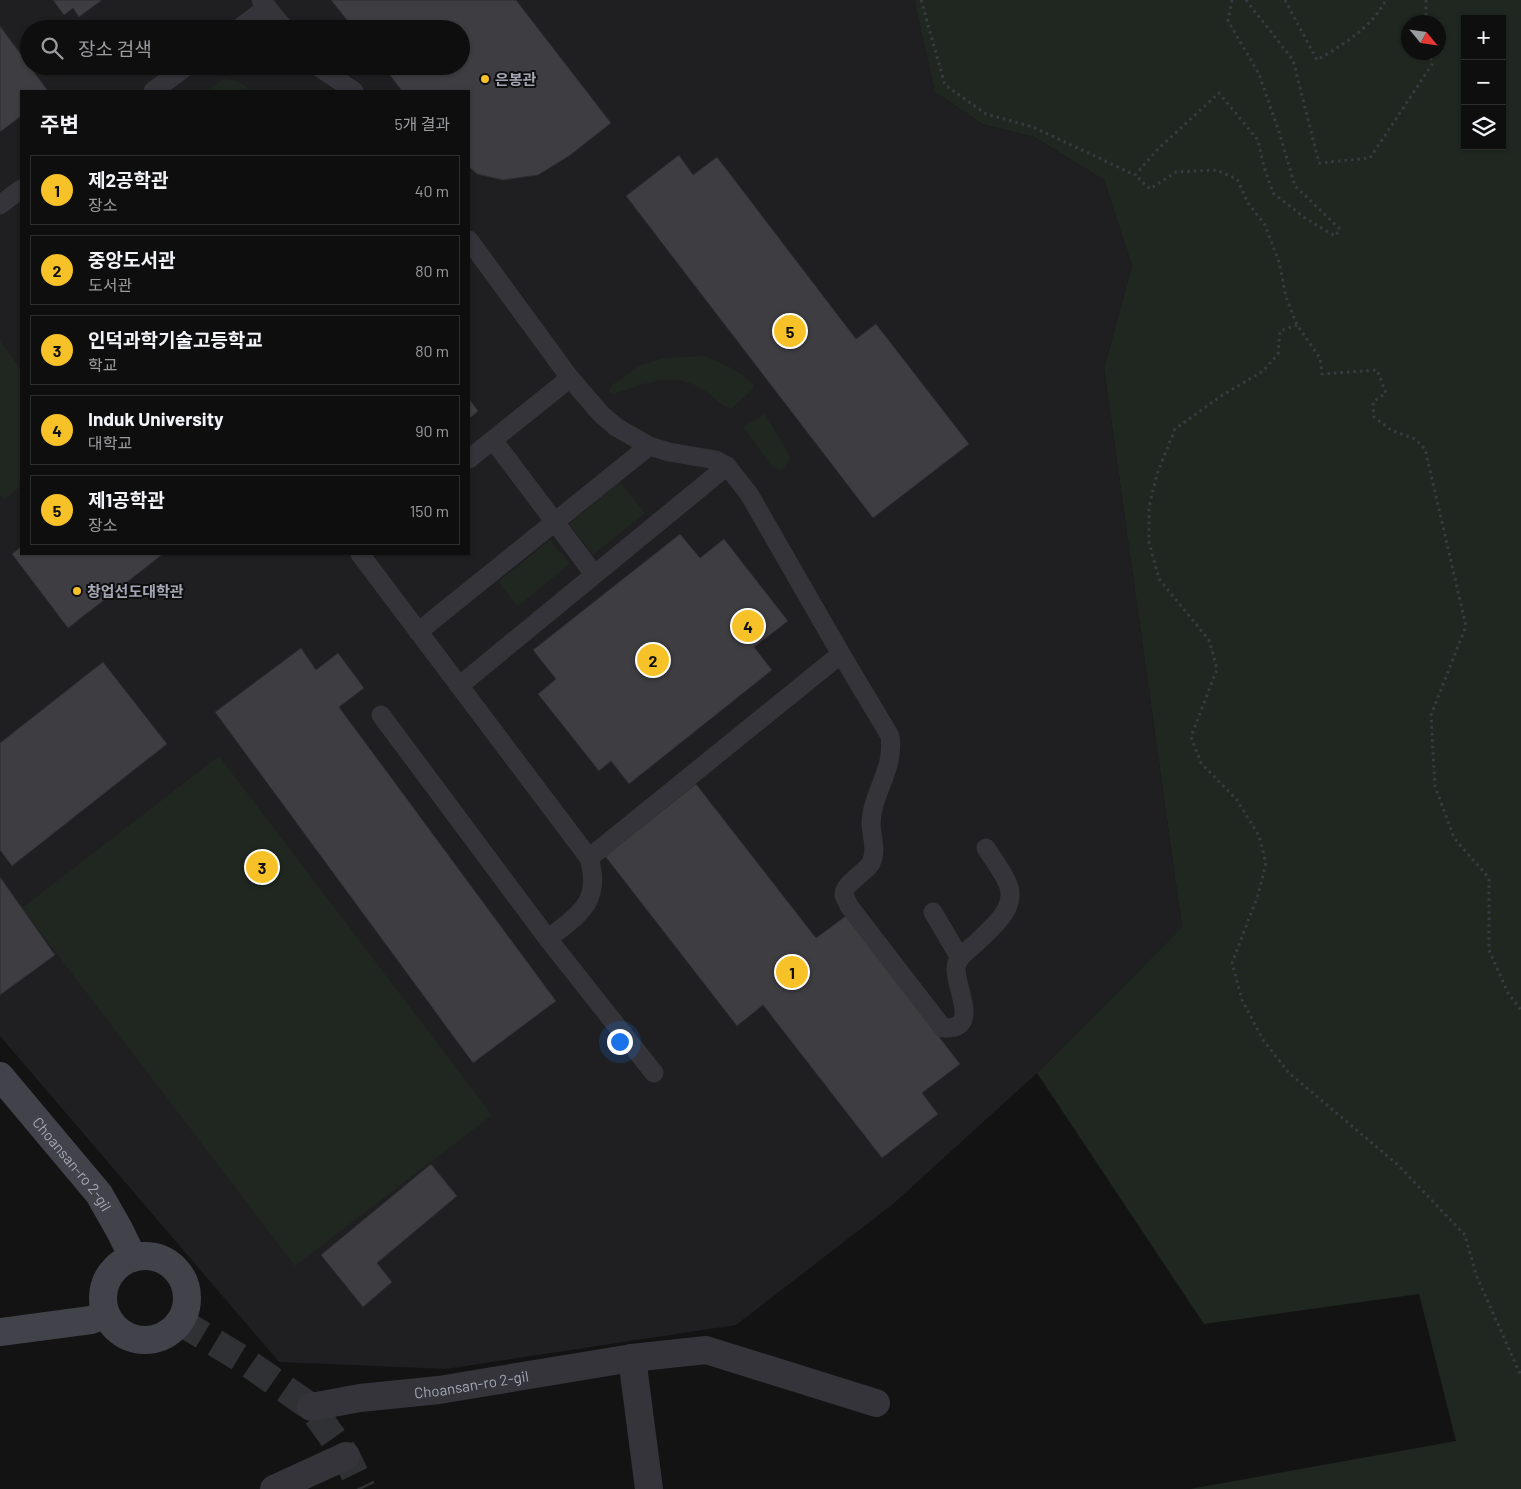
<!DOCTYPE html>
<html lang="ko">
<head>
<meta charset="utf-8">
<style>
  body { margin:0; font-family:Barlow,"Noto Sans KR",sans-serif; background:#1c1c1d; color:#f1f3f6 }
  .controls { position:absolute; right:15px; top:15px; display:grid; overflow:hidden; border-radius:0px; box-shadow:0 1px 4px #0004 }
  .controls button { width:45px; height:45px; display:grid; place-items:center; padding:0; border:0; border-bottom:1px solid #2e2e2f; background:#0e0e0f; color:#f1f3f6; font:25px sans-serif }
  .compass { position:absolute; left:1401px; top:15px; width:45px; height:45px; border-radius:50%; background:#0e0e0f; box-shadow:0 1px 4px #0004; rotate:119deg }
  .you { position:absolute; left:619px; top:1041px; width:18px; height:18px; margin:-12px; border:4px solid #fff; border-radius:50%; background:#1a73e8; box-shadow:0 0 0 8px #1a73e833 }
  .badge { display:grid; place-items:center; width:32px; height:32px; border-radius:50%; background:#f7c228; color:#111; font-size:16px; font-weight:700 }
  .pin { position:absolute; translate:-50% -50%; border:2px solid #fff; box-shadow:0 1px 5px #0006 }
  .list { margin:0; padding:0; list-style:none }
  h2 { display:flex; justify-content:space-between; align-items:center; height:65px; margin:0; padding:0 20px; font-size:21px }
  h2 small { font-size:16px; font-weight:400; color:#9b9c9e }
  .list li { display:grid; grid-template-columns:32px 1fr auto; gap:15px; align-items:center; box-sizing:border-box; height:70px; margin:0 10px 10px; padding:0 10px; border:1px solid #2e2e2f; border-radius:0px }
  .list b { display:block; font-size:19px; white-space:nowrap }
  .list p { margin:0; font-size:16px; white-space:nowrap; color:#9b9c9e }
  .list em { font-size:16px; font-style:normal; color:#9b9c9e }
  .icon { flex:none; width:28px; height:28px; fill:none; stroke:currentColor; stroke-width:2; stroke-linecap:round; stroke-linejoin:round }
  .map { position:relative; flex:none; width:1521px; height:1489px; overflow:hidden }
  .search { position:absolute; background:#0e0e0f; box-shadow:0 1px 4px #0004; left:20px; top:20px; width:450px; height:55px; display:flex; align-items:center; gap:12px; box-sizing:border-box; padding:0 18px; border-radius:28px; color:#9b9c9e; font-size:19px }
  .panel { position:absolute; background:#0e0e0f; box-shadow:0 1px 4px #0004; left:20px; top:90px; width:450px; height:465px; border-radius:0px }
  .map>svg:first-child { display:block }
  .built { fill:#1f1f21; fill-rule:evenodd }
  .green { fill:#1f2720; fill-rule:evenodd }
  .building { fill:#3d3d42; stroke:#2d2d31 }
  .lines { fill:none; stroke-linecap:round; stroke-linejoin:round }
  .secondary-tunnel { stroke:#303134; stroke-width:28; stroke-dasharray:28 14; stroke-linecap:butt }
  .path { stroke:#3a3b41; stroke-width:3; stroke-dasharray:2.5 4; stroke-linecap:butt }
  .lane { stroke:#34343a; stroke-width:19 }
  .street { stroke:#34343a; stroke-width:28 }
  .secondary { stroke:#42434a; stroke-width:28 }
  .poi-dot { fill:#f7c228; stroke:#0e0e0f; stroke-width:2 }
  .labels { text-anchor:middle; dominant-baseline:central; stroke-width:4; stroke-linejoin:round; paint-order:stroke }
  .poi-label { font-size:15px; font-weight:bold; fill:#a4a8b5; stroke:#0e0e0f; text-anchor:start }
  .street-label { font-size:15px; fill:#a4a8b5; stroke:#0e0e0f }
</style>
</head>
<body>
<div class="map">
<svg width="1521" height="1489" viewBox="0 0 1521 1489">
  <rect width="100%" height="100%" fill="#131314"/>
  <!-- built -->
  <path class="built" d="M 0,0 L 914,0 L 935,92 L 982,124 L 1034,137 L 1104,180 L 1132,266 L 1104,368 L 1182,927 L 1037,1073 L 893,1204 L 736,1325 L 446,1369 L 279,1362 L 0,1036 ZM 29,29 L 461,29 L 461,66 L 29,66 ZM 21,91 L 469,91 L 469,554 L 21,554 Z"/>
  <!-- green -->
  <path class="green" d="M 914,0 L 1521,0 L 1521,1489 L 1190,1489 L 1456,1441 L 1419,1294 L 1204,1324 L 1037,1073 L 1182,927 L 1104,368 L 1132,266 L 1104,180 L 1034,137 L 982,124 L 935,92 ZM 1465,19 L 1502,19 L 1502,146 L 1465,146 ZM 1408,22 L 1438,22 L 1438,52 L 1408,52 Z
    M 224,79 C 234,79 244,83 250,91 L 206,91 Z
    M 0,341 L 21,370 L 21,486 L 4,500 L 0,495 Z
    M 704,356 C 722,363 739,370 753,384 L 753,389 L 731,409 C 720,406 712,394 702,389 C 673,371 643,384 614,394 L 609,393 L 609,389 L 612,385 L 639,366 L 664,358 Z
    M 765,414 L 790,456 L 789,461 L 782,470 L 773,468 L 743,427 Z
    M 620,482 L 645,513 L 593,555 L 569,524 Z
    M 550,540 L 570,564 L 518,606 L 498,582 Z
    M 219,756 L 492,1115 L 295,1266 L 22,908 Z"/>
  <!-- building -->
  <path class="building" d="M 53,0 L 102,0 L 79,17 L 73,8 L 64,15 Z
    M 331,0 L 516,0 L 611,123 L 569,156 L 538,175 L 503,180 L 477,174 L 469,167 L 469,91 L 402,91 L 383,66 L 461,66 L 461,29 L 354,29 Z
    M 0,26 L 48,91 L 21,91 L 21,116 L 0,132 Z
    M 679,155 L 693,175 L 717,157 L 856,339 L 876,324 L 969,444 L 873,518 L 626,196 Z
    M 469,399 L 478,411 L 469,419 Z
    M 680,534 L 700,558 L 724,539 L 788,621 L 754,647 L 772,670 L 629,784 L 611,761 L 599,771 L 538,694 L 556,679 L 533,650 Z
    M 21,547 L 21,554 L 163,554 L 68,628 L 12,554 Z
    M 301,648 L 316,670 L 338,653 L 364,688 L 339,707 L 556,1001 L 473,1063 L 215,712 Z
    M 103,662 L 167,744 L 12,866 L 0,850 L 0,743 Z
    M 696,784 L 816,938 L 846,916 L 960,1064 L 922,1093 L 938,1114 L 882,1158 L 763,1005 L 737,1026 L 605,856 Z
    M 0,877 L 55,955 L 0,995 Z
    M 431,1164 L 457,1196 L 377,1263 L 392,1282 L 363,1307 L 321,1255 Z"/>
  <g class="lines">
    <!-- secondary-tunnel -->
    <path class="secondary-tunnel" d="M 179,1321 L 242,1359 L 311,1407 L 346,1456 L 362,1489"/>
    <!-- path -->
    <path class="path" d="M 921,0 L 945,85 L 986,114 L 1033,127 L 1135,175
      M 1232,0 L 1228,21 L 1259,74 L 1280,135 L 1295,186 L 1340,229 L 1335,236 L 1305,218 L 1273,193 L 1264,167 L 1258,140 L 1219,93 L 1159,148 L 1135,175 L 1150,189 L 1176,172 L 1216,170 L 1237,179 L 1248,203 L 1265,225 L 1279,262 L 1286,297 L 1297,325 L 1320,358 L 1322,374 L 1377,370 L 1386,393 L 1373,402 L 1374,417 L 1391,430 L 1415,439 L 1425,449 L 1466,626 L 1431,715 L 1435,786 L 1454,838 L 1489,878 L 1489,950 L 1508,993 L 1521,1010
      M 1246,0 L 1293,60 L 1319,163 L 1370,158 L 1433,63 L 1427,52
      M 1285,0 L 1317,60 C 1344,44 1371,28 1386,0
      M 1426,22 L 1426,0
      M 1297,325 L 1280,331 L 1278,354 L 1263,371 L 1221,396 L 1175,429 L 1157,474 L 1149,507 L 1149,542 L 1159,579 L 1209,640 L 1217,669 L 1191,737 L 1201,763 L 1237,800 L 1259,836 L 1266,863 L 1258,895 L 1232,963 L 1242,1000 L 1263,1040 L 1289,1073 L 1398,1165 L 1465,1235 L 1476,1275 L 1521,1376"/>
    <!-- lane -->
    <path class="lane" d="M 261,0 L 285,29
      M 238,29 L 267,7
      M 317,66 L 354,91
      M 153,91 L 187,66
      M 0,205 L 21,189
      M 469,240 L 570,378 L 601,414 L 616,427 L 649,446 L 669,452 L 716,460 L 727,466 L 749,494 L 841,654 L 589,858
      M 493,440 L 594,574
      M 469,459 L 570,378
      M 360,554 L 589,858 C 602,902 579,914 548,939 L 654,1073
      M 418,632 L 649,446
      M 841,654 L 890,736 C 895,771 871,793 871,825 C 872,838 877,851 871,863 C 865,873 843,884 844,895 C 845,898 848,903 849,906 L 943,1028 C 985,1030 950,982 957,963 C 960,956 969,949 975,944 C 990,929 1018,909 1008,884 C 1003,872 993,859 986,848
      M 459,686 L 727,466
      M 381,715 L 548,939
      M 933,912 L 960,958"/>
    <!-- street -->
    <g class="street">
      <path d="M 632,1358 L 649,1489"/>
      <path id="s1" d="M 311,1407 L 360,1398 L 439,1390 L 632,1358 L 706,1350 L 876,1403"/>
      <path d="M 274,1489 L 346,1456"/>
    </g>
    <!-- secondary -->
    <g class="secondary">
      <path id="s2" d="M 0,1076 L 99,1194 L 120,1231 L 133,1258"/>
      <circle cx="145" cy="1298" r="42"/>
      <path d="M 0,1332 L 91,1320 L 106,1314"/>
    </g>
  </g>
  <!-- markers -->
  <g class="poi-dot">
    <circle cx="485" cy="79" r="5"/>
    <circle cx="77" cy="591" r="5"/>
  </g>
  <g class="labels">
    <!-- poi labels -->
    <g class="poi-label">
      <text x="495" y="79">은봉관</text>
      <text x="87" y="591">창업선도대학관</text>
    </g>
    <!-- street labels -->
    <g class="street-label">
      <text stroke="none"><textPath href="#s2" startOffset="114">Choansan-ro 2-gil</textPath></text>
      <text stroke="none"><textPath href="#s1" startOffset="162">Choansan-ro 2-gil</textPath></text>
    </g>
  </g>
</svg>
<div class="controls">
<button>+</button>
<button>−</button>
<button><svg class="icon" aria-label="layers" viewBox="0 0 24 24"><path d="M12 4l9 5-9 5-9-5zM3 14l9 5 9-5"/></svg></button>
</div>
<svg class="compass" viewBox="-18 -18 36 36"><path d="M0-13l5 13h-10z" fill="#e53935"/><path d="M0 13l5-13h-10z" fill="#9b9c9e"/></svg>
<div class="you"></div>
<div class="pin badge" style="left:792px;top:972px">1</div>
<div class="pin badge" style="left:653px;top:660px">2</div>
<div class="pin badge" style="left:262px;top:867px">3</div>
<div class="pin badge" style="left:748px;top:626px">4</div>
<div class="pin badge" style="left:790px;top:331px">5</div>
<div class="search"><svg class="icon" aria-label="search" viewBox="0 0 24 24"><circle cx="10" cy="10" r="6"/><path d="M15 15l6 6"/></svg>장소 검색</div>
<section class="panel">
<h2>주변<small>5개 결과</small></h2>
<ul class="list">
<li><span class="badge">1</span><div><b>제2공학관</b><p>장소</p></div><em>40 m</em></li>
<li><span class="badge">2</span><div><b>중앙도서관</b><p>도서관</p></div><em>80 m</em></li>
<li><span class="badge">3</span><div><b>인덕과학기술고등학교</b><p>학교</p></div><em>80 m</em></li>
<li><span class="badge">4</span><div><b>Induk University</b><p>대학교</p></div><em>90 m</em></li>
<li><span class="badge">5</span><div><b>제1공학관</b><p>장소</p></div><em>150 m</em></li>
</ul>
</section>
</div>
</body>
</html>
